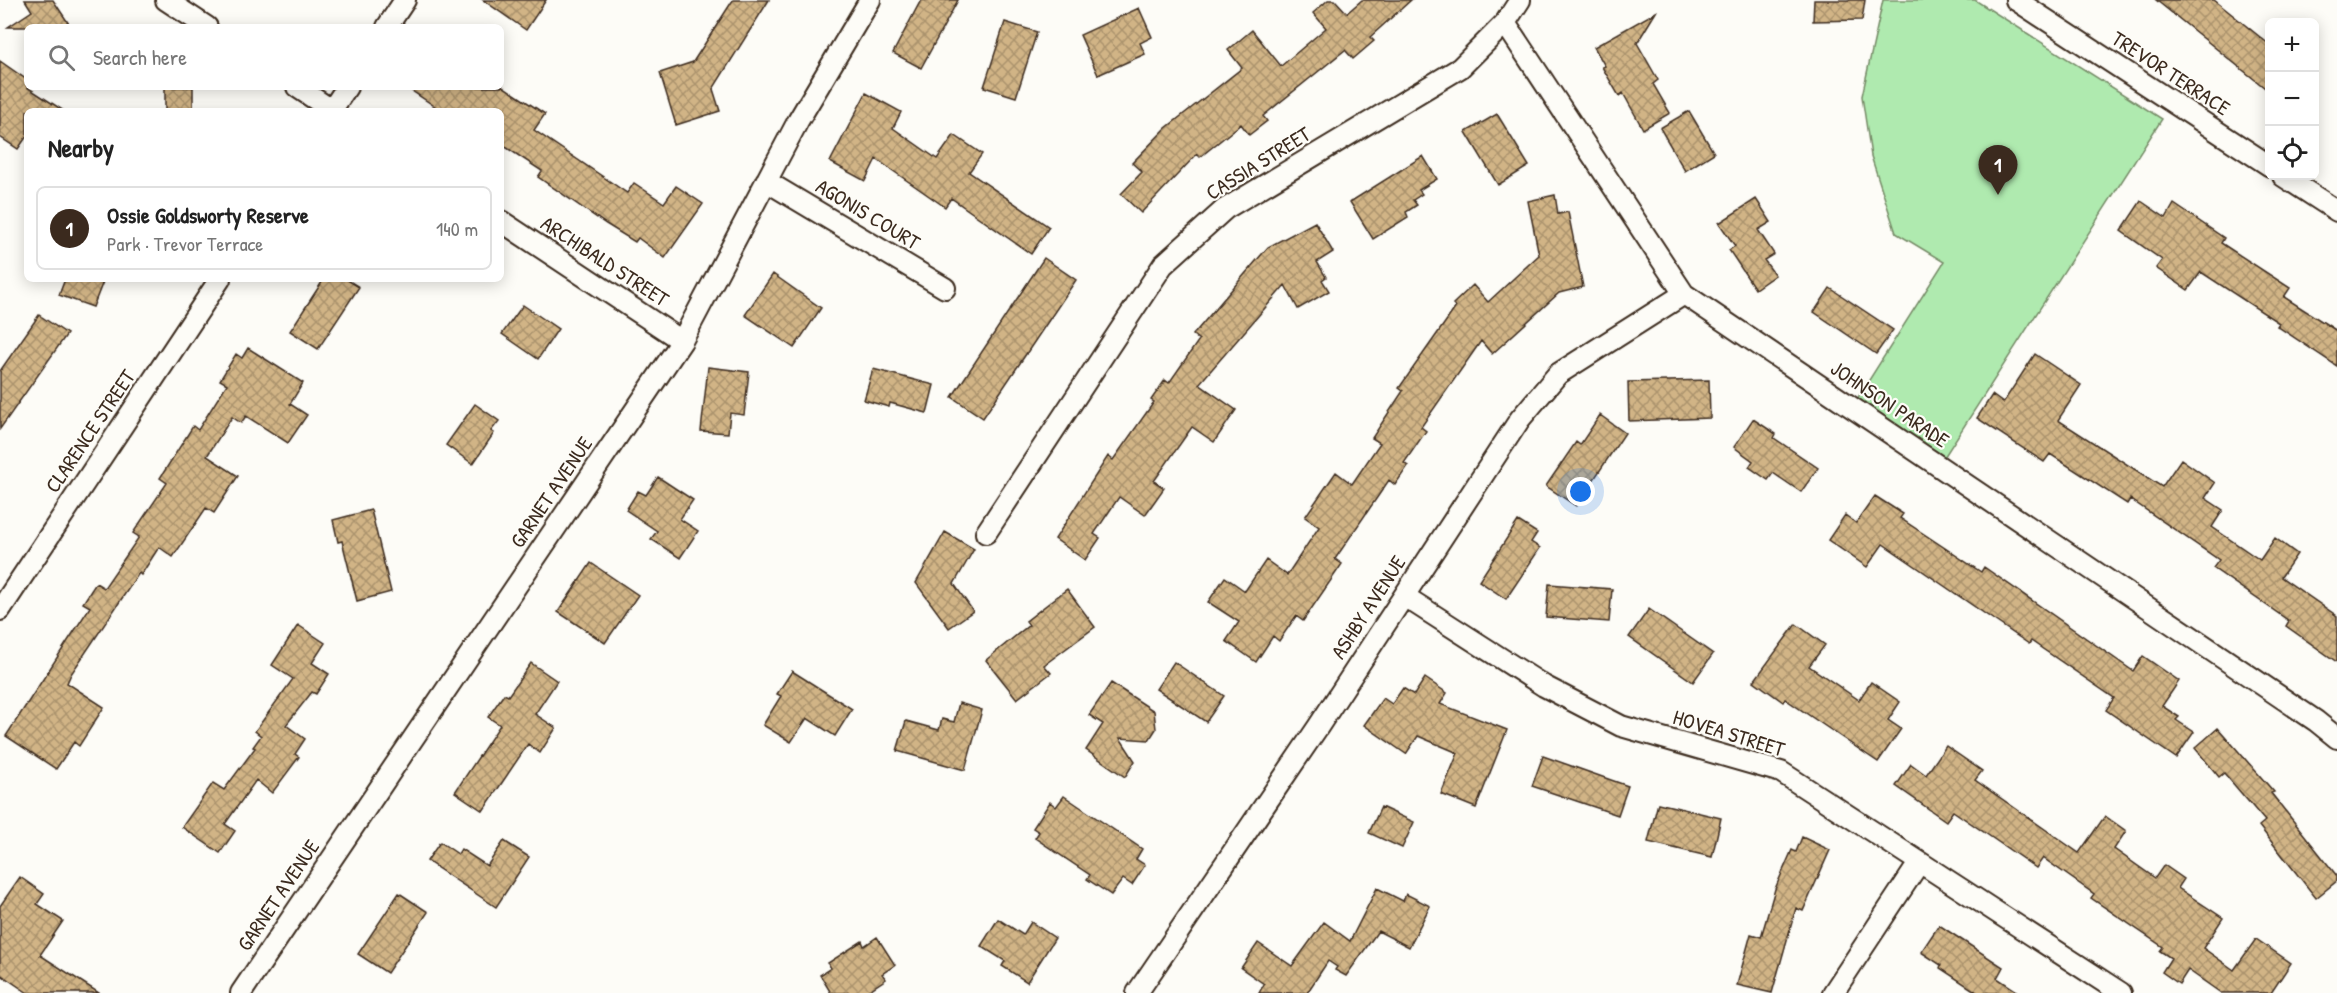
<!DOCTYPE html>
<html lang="en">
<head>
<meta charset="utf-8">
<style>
  body { margin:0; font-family:"Patrick Hand",sans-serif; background:#f2f2f2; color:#222 }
  .controls { position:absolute; right:18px; top:18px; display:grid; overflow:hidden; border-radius:9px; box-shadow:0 3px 15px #0003 }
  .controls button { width:54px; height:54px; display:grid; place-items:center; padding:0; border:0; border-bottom:2px solid #e0e0e0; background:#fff; color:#222; font:30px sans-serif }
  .you { position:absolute; left:1581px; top:492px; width:21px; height:21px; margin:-15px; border:4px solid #fff; border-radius:50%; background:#1a73e8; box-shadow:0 0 0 9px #1a73e833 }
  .badge { display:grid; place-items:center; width:39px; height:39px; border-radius:50%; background:#3b2a1e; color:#fff; font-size:20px; font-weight:700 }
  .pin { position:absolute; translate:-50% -50px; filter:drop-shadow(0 2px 3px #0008) }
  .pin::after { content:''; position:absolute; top:32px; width:21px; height:18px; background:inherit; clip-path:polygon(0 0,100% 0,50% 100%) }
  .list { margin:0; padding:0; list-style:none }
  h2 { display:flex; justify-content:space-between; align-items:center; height:78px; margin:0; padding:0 24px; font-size:26px }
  h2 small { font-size:20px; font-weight:400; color:#767676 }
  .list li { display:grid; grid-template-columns:39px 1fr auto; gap:18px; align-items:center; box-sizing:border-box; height:84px; margin:0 12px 12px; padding:0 12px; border:2px solid #e0e0e0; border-radius:9px }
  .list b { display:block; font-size:22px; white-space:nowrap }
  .list p { margin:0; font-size:20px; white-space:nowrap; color:#767676 }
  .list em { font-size:20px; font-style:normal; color:#767676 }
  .icon { flex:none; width:33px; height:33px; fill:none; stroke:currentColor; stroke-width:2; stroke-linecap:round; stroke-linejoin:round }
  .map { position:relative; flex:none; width:2337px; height:993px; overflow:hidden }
  .search { position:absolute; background:#fff; box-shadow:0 3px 15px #0003; left:24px; top:24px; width:480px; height:66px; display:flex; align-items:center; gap:15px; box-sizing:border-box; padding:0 21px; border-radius:9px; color:#767676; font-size:22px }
  .panel { position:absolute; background:#fff; box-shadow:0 3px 15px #0003; left:24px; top:108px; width:480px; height:174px; border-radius:9px }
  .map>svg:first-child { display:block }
  .green { fill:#afeaaf; stroke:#758a66; stroke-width:1.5 }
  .building { fill:url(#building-cross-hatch); stroke:#3b2a1e; stroke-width:1.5 }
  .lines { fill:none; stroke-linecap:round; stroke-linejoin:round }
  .minor-casing { stroke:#3b2a1e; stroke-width:24 }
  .minor { stroke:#fdfcf7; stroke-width:20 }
  .labels { text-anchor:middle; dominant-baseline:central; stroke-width:4.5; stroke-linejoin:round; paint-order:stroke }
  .street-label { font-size:21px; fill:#3b2a1e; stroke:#fdfcf7 }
</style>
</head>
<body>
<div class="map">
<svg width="2337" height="993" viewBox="0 0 2337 993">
  <defs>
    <pattern id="building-cross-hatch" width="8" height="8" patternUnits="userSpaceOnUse" patternTransform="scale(1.5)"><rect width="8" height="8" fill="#d1b486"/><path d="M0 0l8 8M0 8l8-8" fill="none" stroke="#ab936d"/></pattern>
  </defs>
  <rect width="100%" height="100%" fill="#fdfcf7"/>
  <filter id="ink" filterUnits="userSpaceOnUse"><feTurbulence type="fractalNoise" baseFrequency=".0167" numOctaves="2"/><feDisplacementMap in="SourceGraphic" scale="12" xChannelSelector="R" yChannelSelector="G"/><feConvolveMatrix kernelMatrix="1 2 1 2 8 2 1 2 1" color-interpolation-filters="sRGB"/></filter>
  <g filter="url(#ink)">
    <!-- green -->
    <path class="green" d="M 1883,0 L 1975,0 L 2162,119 L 1943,459 L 1857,399 L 1944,262 L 1896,233 L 1871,156 L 1862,96 Z"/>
    <!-- building -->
    <path class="building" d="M 25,0 L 53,0 L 71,27 L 8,27 L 32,11 Z
      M 483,0 L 546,0 L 526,30 Z
      M 733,0 L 769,0 L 713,89 L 720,111 L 676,125 L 660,73 L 693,62 Z
      M 921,0 L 958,0 L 921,68 L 893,53 Z
      M 1328,0 L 1335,0 L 1347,13 L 1362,0 L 1411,0 L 1370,37 L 1374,41 L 1353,59 L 1345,50 L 1263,116 L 1267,121 L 1249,135 L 1241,124 L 1200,157 L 1197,154 L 1141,213 L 1121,194 L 1142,172 L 1132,163 L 1166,128 L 1242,68 L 1228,50 L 1252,30 L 1281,66 L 1326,28 L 1313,13 Z
      M 1814,0 L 1865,0 L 1862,20 L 1813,21 Z
      M 2156,0 L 2214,0 L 2270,45 L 2270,92 Z
      M 1139,8 L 1152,37 L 1140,43 L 1145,54 L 1098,75 L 1080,35 Z
      M 1656,12 L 1637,43 L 1658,80 L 1653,84 L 1670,113 L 1643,129 L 1623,93 L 1619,96 L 1602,67 L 1605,66 L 1594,47 Z
      M 1005,22 L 1037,32 L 1016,97 L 984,87 Z
      M 0,61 L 27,80 L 27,87 L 64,111 L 27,111 L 27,136 L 18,149 L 0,137 Z
      M 501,85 L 545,114 L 534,130 L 627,193 L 634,183 L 664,203 L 676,186 L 703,204 L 665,258 L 638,238 L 635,242 L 606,224 L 538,177 L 542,171 L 501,144 L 501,111 L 442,111 L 406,87 L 501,87 Z
      M 165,87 L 193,87 L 193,111 L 165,111 Z
      M 866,93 L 901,112 L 893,128 L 937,159 L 954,135 L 982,154 L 969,172 L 1049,227 L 1031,254 L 951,198 L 945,207 L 876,159 L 865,181 L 830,162 Z
      M 1689,111 L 1714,153 L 1685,171 L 1660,128 Z
      M 1497,114 L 1529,166 L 1498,185 L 1466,132 Z
      M 1423,156 L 1437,179 L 1419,190 L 1422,194 L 1413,200 L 1417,205 L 1406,212 L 1408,217 L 1373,239 L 1350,202 Z
      M 1555,195 L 1558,214 L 1568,212 L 1583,287 L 1559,293 L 1492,354 L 1481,341 L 1421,427 L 1426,431 L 1404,463 L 1408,466 L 1395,485 L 1389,480 L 1335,559 L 1342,564 L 1303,621 L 1296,616 L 1279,641 L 1273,636 L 1256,662 L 1226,641 L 1239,622 L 1208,602 L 1225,577 L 1245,591 L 1266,560 L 1287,575 L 1319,527 L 1305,517 L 1336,472 L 1352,484 L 1380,443 L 1372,438 L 1403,391 L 1399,388 L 1456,307 L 1453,304 L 1473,285 L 1488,302 L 1539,255 L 1528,201 Z
      M 1756,199 L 1771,222 L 1758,230 L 1774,254 L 1764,260 L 1775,275 L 1755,289 L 1729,250 L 1735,246 L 1719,223 Z
      M 2141,201 L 2166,218 L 2174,204 L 2224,238 L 2221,243 L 2290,288 L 2284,297 L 2337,331 L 2337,366 L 2277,326 L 2279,323 L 2201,272 L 2188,290 L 2156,268 L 2162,260 L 2121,231 Z
      M 1315,222 L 1333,252 L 1317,262 L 1326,277 L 1322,280 L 1329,291 L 1298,309 L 1285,285 L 1199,384 L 1236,410 L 1214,442 L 1192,427 L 1154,481 L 1164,488 L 1145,515 L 1119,497 L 1094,534 L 1100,538 L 1085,560 L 1055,539 L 1108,456 L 1113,460 L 1154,402 L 1151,400 L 1165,380 L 1169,383 L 1199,340 L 1193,335 L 1268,247 Z
      M 1044,258 L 1076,280 L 983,418 L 952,397 Z
      M 773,274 L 821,308 L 794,348 L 745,315 Z
      M 65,279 L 104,279 L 93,307 L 59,295 Z
      M 324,279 L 346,279 L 359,287 L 318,349 L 290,331 Z
      M 1830,288 L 1893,330 L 1876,354 L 1814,312 Z
      M 523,305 L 558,329 L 538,359 L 502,334 Z
      M 39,315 L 67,334 L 0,429 L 0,371 Z
      M 248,348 L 303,383 L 290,404 L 307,415 L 288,443 L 246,416 L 241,423 L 232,417 L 207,456 L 238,476 L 214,513 L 206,508 L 173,557 L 159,547 L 141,575 L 139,573 L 71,674 L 67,683 L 104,707 L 79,746 L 74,742 L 56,769 L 6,736 L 90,607 L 83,603 L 96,583 L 104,588 L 139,537 L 133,533 L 167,483 L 160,478 L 193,426 L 198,430 L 227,384 L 220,380 L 236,354 L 242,358 Z
      M 2035,354 L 2081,385 L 2058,420 L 2162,487 L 2181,459 L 2215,483 L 2205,498 L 2223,510 L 2212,527 L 2260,560 L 2275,538 L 2297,554 L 2281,577 L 2337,616 L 2337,662 L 2286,626 L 2289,621 L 2213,568 L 2219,560 L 2130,499 L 2127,504 L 2050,454 L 2044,462 L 1977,418 L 1992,395 L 2003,403 Z
      M 708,367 L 749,372 L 744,415 L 730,413 L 728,433 L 701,431 Z
      M 873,369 L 934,385 L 927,413 L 890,403 L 889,407 L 864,400 Z
      M 1709,380 L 1710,418 L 1629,421 L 1628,382 Z
      M 475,404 L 499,421 L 491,431 L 494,433 L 473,464 L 446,445 Z
      M 1600,415 L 1625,433 L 1576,506 L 1546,486 L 1576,442 L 1580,445 Z
      M 1753,419 L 1776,434 L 1774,438 L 1818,468 L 1801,492 L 1773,473 L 1768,480 L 1749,467 L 1753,461 L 1734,447 Z
      M 658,477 L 693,500 L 680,519 L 698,531 L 680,558 L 651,539 L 657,531 L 626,510 L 638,491 L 646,495 Z
      M 1875,496 L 1903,514 L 1900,518 L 1981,572 L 1984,567 L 2133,671 L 2143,656 L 2179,681 L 2162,706 L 2179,717 L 2176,720 L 2194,732 L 2176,758 L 2106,710 L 2114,698 L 2031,641 L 2029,644 L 1883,544 L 1867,567 L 1828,540 L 1845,515 L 1856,523 Z
      M 371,510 L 391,592 L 357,601 L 342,541 L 338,542 L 333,520 Z
      M 1518,521 L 1537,533 L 1531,542 L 1540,548 L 1506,599 L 1479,581 Z
      M 945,532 L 974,549 L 954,584 L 973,611 L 949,628 L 916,583 Z
      M 591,563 L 638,595 L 605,643 L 558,612 Z
      M 1549,584 L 1612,589 L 1609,622 L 1546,617 Z
      M 1067,589 L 1095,627 L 1044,665 L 1051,673 L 1017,699 L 986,660 L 1029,625 L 1026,621 Z
      M 1649,609 L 1713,654 L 1693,682 L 1629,637 Z
      M 1796,624 L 1825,645 L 1809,666 L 1859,700 L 1871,682 L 1900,702 L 1888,720 L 1901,729 L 1878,762 L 1785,699 L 1783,702 L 1754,681 Z
      M 298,625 L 325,643 L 312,663 L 329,674 L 316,694 L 312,692 L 286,725 L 305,739 L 295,754 L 299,757 L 272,793 L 256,780 L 225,824 L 235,831 L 220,853 L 182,827 L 213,783 L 224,790 L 255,748 L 253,747 L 261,736 L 255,731 L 293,679 L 272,665 Z
      M 1174,662 L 1224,696 L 1206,722 L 1156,689 Z
      M 531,663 L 557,681 L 535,714 L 556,728 L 540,753 L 528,744 L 483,811 L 455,792 L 500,725 L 488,717 L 504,694 L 508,696 Z
      M 792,671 L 852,709 L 835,736 L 807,718 L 791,742 L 763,725 L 781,696 L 777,694 Z
      M 1425,678 L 1447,693 L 1440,704 L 1507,730 L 1476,808 L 1441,794 L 1458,753 L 1418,736 L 1406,754 L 1364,725 L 1383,698 L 1392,704 L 1403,688 L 1414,695 Z
      M 1111,683 L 1154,711 L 1156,729 L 1149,740 L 1120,738 L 1135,761 L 1125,777 L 1086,750 L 1103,724 L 1089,715 Z
      M 959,703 L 982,710 L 965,770 L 897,751 L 906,721 L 939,730 L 942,719 L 954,722 Z
      M 2218,728 L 2274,792 L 2271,793 L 2337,876 L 2337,881 L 2316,898 L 2259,826 L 2265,821 L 2224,773 L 2219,777 L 2195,748 Z
      M 1946,746 L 1982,771 L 1975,780 L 2079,853 L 2105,816 L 2126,831 L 2114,849 L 2155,878 L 2164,865 L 2184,879 L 2178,888 L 2223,918 L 2203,948 L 2234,970 L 2256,939 L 2291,963 L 2271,993 L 2221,993 L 2188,970 L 2179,984 L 2162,972 L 2171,958 L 2160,951 L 2163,947 L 2091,898 L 2094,894 L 2043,858 L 2036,868 L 1953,811 L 1946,821 L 1896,786 L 1911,764 L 1926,775 Z
      M 1543,756 L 1628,786 L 1618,815 L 1532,786 Z
      M 1064,796 L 1142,849 L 1136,859 L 1145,865 L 1132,885 L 1123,879 L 1111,895 L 1087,879 L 1090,875 L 1035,838 L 1039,832 L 1033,828 L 1050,802 L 1056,807 Z
      M 1658,803 L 1721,818 L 1712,857 L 1648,842 Z
      M 1381,807 L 1414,822 L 1402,848 L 1369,833 Z
      M 1802,837 L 1830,850 L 1803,911 L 1796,908 L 1772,993 L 1737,985 L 1751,934 L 1761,937 L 1775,889 L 1792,850 L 1796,852 Z
      M 504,841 L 529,857 L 496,907 L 427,861 L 440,842 L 458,854 L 461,849 L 487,866 Z
      M 20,877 L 44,894 L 37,904 L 63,921 L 40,955 L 99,993 L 28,993 L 0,974 L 0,906 Z
      M 1377,888 L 1403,901 L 1406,894 L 1430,906 L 1409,947 L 1378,931 L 1346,976 L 1335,970 L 1337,967 L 1328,961 L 1307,993 L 1259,993 L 1264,984 L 1241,968 L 1258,943 L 1292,966 L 1324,922 L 1350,941 Z
      M 399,893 L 428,912 L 387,973 L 358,954 Z
      M 998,919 L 1023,935 L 1031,922 L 1055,938 L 1027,982 L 1002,966 L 1005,961 L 981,946 Z
      M 1939,925 L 2003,967 L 1997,978 L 2020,993 L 1978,993 L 1940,968 L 1941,965 L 1921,952 Z
      M 877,937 L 895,965 L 882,974 L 886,979 L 865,993 L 831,993 L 820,975 L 831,968 L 828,963 L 862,941 L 864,946 Z"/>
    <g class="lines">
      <!-- minor casing -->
      <g class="minor-casing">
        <path id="minor" d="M 166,0 L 207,27
          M 2016,0 L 2270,166
          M 1505,23 L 1684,294 L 2316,721 L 2337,738
          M 387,27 L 405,0
          M 297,87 L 333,111
          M 331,111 L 347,87
          M 2283,176 L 2337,211
          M 766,181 L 945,288
          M 501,221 L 682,341
          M 986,533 L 1163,265 L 1225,209 L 1460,68 L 1505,23 L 1520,0
          M 1404,596 L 1544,686 L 1621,726 L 1781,772 L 2121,993
          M 0,610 L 220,279
          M 241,993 L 682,341 L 798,121 L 870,0
          M 1137,993 L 1318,727 L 1520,419 L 1558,374 L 1684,294
          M 1833,993 L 1919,863"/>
      </g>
      <!-- minor -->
      <use href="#minor" class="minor"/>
    </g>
  </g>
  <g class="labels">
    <!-- street labels -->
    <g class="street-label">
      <text transform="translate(2171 73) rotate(33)">TREVOR TERRACE</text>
      <text transform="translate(1258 163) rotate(-32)">CASSIA STREET</text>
      <text transform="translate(868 214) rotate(31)">AGONIS COURT</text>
      <text transform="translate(605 261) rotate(33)">ARCHIBALD STREET</text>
      <text transform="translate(1890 404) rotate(34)">JOHNSON PARADE</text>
      <text transform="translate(90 431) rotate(-56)">CLARENCE STREET</text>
      <text transform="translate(551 492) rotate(-56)">GARNET AVENUE</text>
      <text transform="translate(1368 607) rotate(-57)">ASHBY AVENUE</text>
      <text transform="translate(1729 733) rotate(17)">HOVEA STREET</text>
      <text transform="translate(278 895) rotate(-56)">GARNET AVENUE</text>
    </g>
  </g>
</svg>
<div class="controls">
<button>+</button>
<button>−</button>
<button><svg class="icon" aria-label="locate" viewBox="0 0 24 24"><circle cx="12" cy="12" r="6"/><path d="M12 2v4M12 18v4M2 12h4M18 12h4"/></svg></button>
</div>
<div class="you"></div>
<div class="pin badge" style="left:1998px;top:195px">1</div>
<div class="search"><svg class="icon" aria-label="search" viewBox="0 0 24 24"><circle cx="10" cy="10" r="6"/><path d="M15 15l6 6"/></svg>Search here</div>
<section class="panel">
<h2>Nearby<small></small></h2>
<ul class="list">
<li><span class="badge">1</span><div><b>Ossie Goldsworty Reserve</b><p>Park · Trevor Terrace</p></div><em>140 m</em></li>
</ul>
</section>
</div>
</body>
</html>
